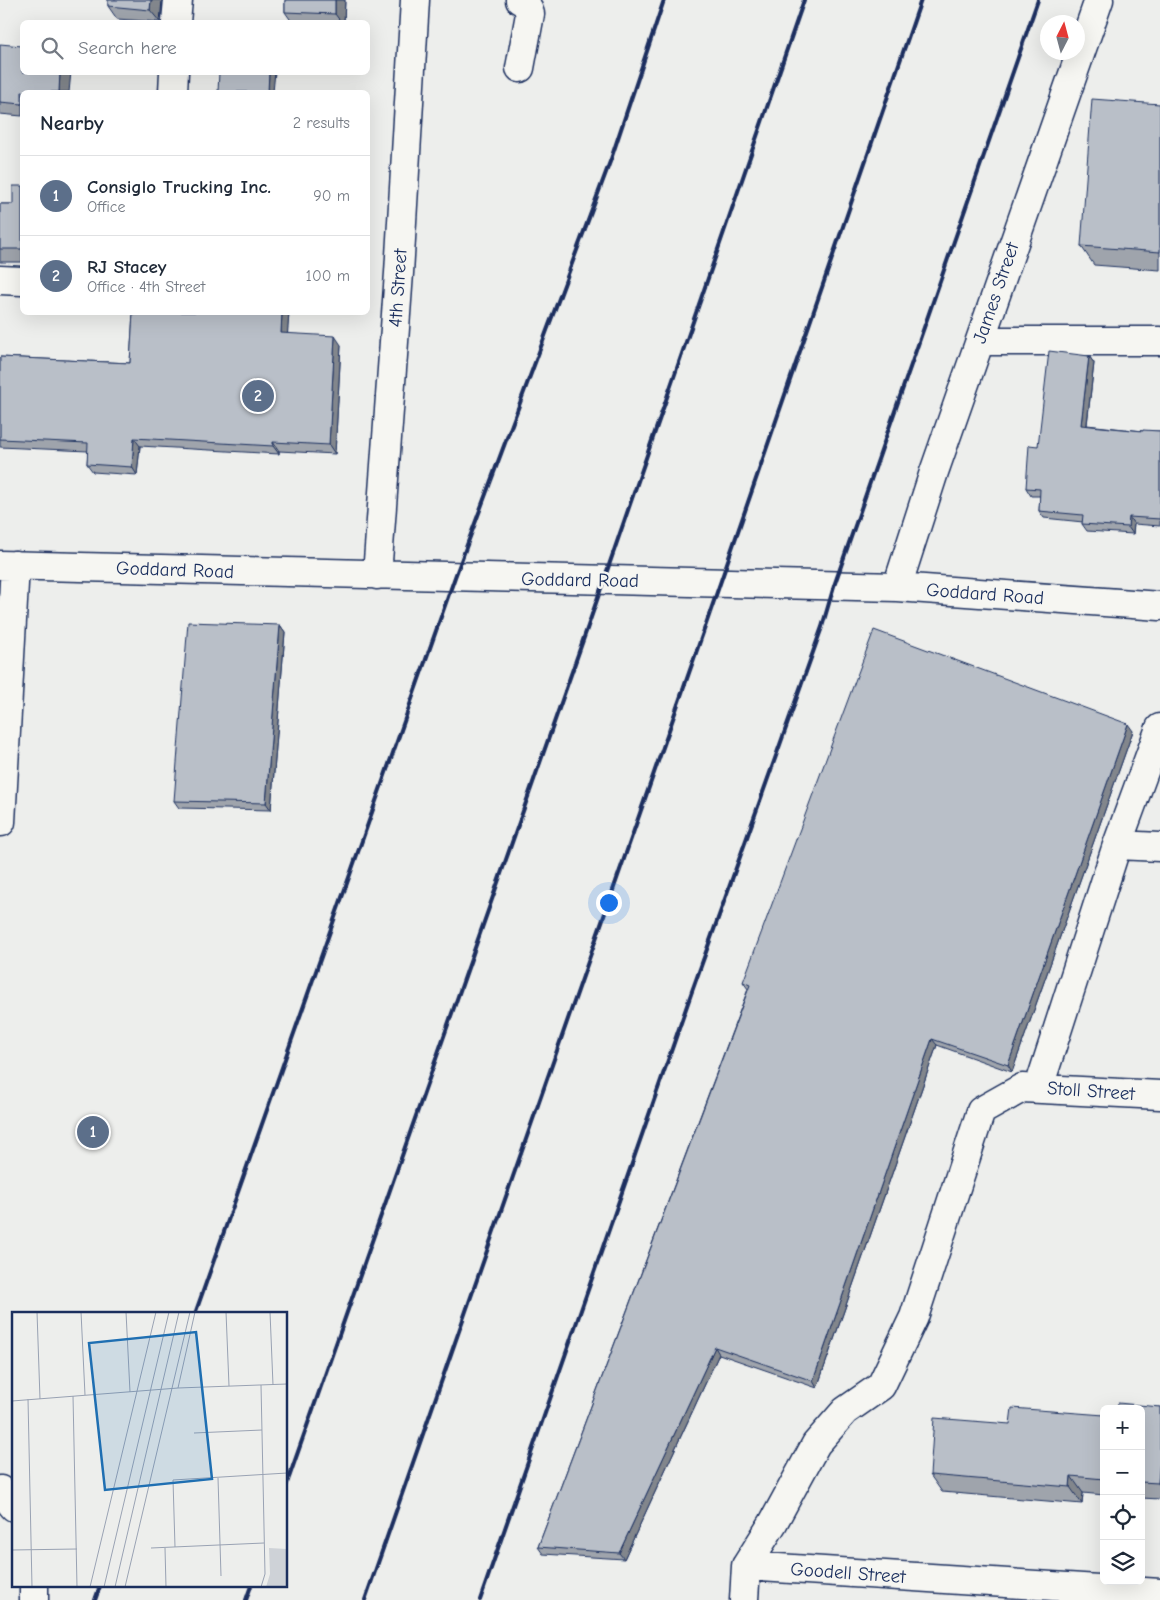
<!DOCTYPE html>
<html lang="en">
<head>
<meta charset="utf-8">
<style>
  body { margin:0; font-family:"Comic Neue",sans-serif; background:#f2f2f3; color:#1f2937 }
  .controls { position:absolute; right:15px; bottom:15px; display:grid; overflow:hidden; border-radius:8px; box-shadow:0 5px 20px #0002 }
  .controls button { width:45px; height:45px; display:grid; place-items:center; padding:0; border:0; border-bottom:1px solid #e0e1e3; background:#fff; color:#1f2937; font:25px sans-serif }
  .compass { position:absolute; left:1040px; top:15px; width:45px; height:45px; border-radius:50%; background:#fff; box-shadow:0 5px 20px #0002; rotate:6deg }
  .you { position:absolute; left:608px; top:902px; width:18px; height:18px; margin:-12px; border:4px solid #fff; border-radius:50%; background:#1a73e8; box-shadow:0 0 0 8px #1a73e833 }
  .badge { display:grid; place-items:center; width:32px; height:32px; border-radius:50%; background:#7c3aed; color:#fff; font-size:16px; font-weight:700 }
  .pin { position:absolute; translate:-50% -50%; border:2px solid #fff; box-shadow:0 1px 5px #0006 }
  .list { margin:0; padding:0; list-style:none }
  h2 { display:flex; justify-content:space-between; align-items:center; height:65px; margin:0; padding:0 20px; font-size:21px }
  h2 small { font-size:16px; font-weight:400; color:#747a83 }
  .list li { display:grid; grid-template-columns:32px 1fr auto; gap:15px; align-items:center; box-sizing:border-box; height:80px; padding:0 20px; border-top:1px solid #e0e1e3 }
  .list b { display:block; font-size:19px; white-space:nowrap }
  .list p { margin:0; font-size:16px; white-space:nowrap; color:#747a83 }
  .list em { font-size:16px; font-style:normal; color:#747a83 }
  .icon { flex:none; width:28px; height:28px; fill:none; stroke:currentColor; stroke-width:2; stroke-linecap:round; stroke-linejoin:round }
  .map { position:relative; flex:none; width:1160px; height:1600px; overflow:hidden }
  .search { position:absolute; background:#fff; box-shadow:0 5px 20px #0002; left:20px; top:20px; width:350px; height:55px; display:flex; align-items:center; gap:12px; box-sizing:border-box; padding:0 18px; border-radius:8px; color:#747a83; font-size:19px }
  .panel { position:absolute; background:#fff; box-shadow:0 5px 20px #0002; left:20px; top:90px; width:350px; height:225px; border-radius:8px }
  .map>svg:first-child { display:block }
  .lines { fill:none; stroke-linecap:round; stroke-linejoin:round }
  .minor-casing { stroke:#1b2f5e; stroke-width:31 }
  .minor { stroke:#f6f6f2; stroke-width:28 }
  .rail { stroke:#1b2f5e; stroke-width:4 }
  .wall { fill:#9fa4ac; stroke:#1b2f5e }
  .shaded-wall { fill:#82868c; stroke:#1b2f5e }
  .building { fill:#b9bfc8; stroke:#1b2f5e }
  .labels { text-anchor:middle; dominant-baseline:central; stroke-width:5; stroke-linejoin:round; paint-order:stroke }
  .street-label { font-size:19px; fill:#1b2f5e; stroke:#f6f6f2 }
  .inset-road { fill:none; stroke:#99a2b3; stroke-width:1 }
  .view { fill:#1f6fb2; fill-opacity:0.15; stroke:#1f6fb2; stroke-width:2.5 }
  .inset-edge { fill:none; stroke:#1b2f5e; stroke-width:2.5 }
</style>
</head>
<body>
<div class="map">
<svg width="1160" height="1600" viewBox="0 0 1160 1600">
  <rect width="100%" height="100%" fill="#edeeec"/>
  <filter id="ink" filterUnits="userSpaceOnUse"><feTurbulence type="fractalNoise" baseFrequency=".02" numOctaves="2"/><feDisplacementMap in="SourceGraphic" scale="10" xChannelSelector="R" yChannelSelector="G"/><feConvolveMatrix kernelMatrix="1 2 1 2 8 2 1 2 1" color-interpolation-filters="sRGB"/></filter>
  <g filter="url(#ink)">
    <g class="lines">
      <!-- minor casing -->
      <g class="minor-casing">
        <path id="minor" d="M 176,22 L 178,0
          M 520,68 L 530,14 L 526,3 L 520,0
          M 173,92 L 174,72
          M 0,280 L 22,281
          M 980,341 L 1160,341
          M 0,565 L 897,587 L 1160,606
          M 377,575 L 399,273 L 415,0
          M 897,587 L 934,472 L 1099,0
          M 1,822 L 15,565
          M 1117,845 L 1160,847
          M 1039,1087 L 1117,845 L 1160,728
          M 0,1490 L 14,1507
          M 746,1566 L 1160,1593
          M 34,1600 L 34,1586
          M 744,1600 L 746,1566 L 773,1523 L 816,1444 L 845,1411 L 881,1386 L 914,1317 L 981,1111 L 1022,1088 L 1160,1095"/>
      </g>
      <!-- minor -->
      <use href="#minor" class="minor"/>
      <!-- rail -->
      <path class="rail" d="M 195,1314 L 455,577 L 611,159 L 664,0
        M 286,1486 L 588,626 L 804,0
        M 95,1600 L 100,1586
        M 246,1600 L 251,1586
        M 365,1600 L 705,627 L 921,0
        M 480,1600 L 691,994 L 822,627 L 834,586 L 1038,0"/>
    </g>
    <!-- wall -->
    <path class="wall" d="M 108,0 L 162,0 L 160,22 L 117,19 L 108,6 Z
      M 285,0 L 345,0 L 344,22 L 292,22 L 285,12 Z
      M 0,44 L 22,92 L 22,116 L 0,114 Z
      M 1160,104 L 1160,270 L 1094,265 L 1081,246 Z
      M 22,186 L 22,262 L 0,262 L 0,204 L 13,204 Z
      M 133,312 L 289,312 L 287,334 L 341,345 L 335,454 L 279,451 L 279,454 L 140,446 L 137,475 L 93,472 L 87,464 L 88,451 L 0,447 L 0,357 L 130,363 Z
      M 1089,356 L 1094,363 L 1087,425 L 1143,431 L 1160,431 L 1160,526 L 1134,524 L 1133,534 L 1087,531 L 1082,524 L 1083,522 L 1044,518 L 1039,511 L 1040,496 L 1031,496 L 1026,488 L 1038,446 Z
      M 280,625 L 285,632 L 271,810 L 179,808 L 174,801 Z
      M 1133,731 L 1012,1072 L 937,1045 L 817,1388 L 719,1354 L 624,1559 L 543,1554 L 538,1547 L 748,989 L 743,982 Z
      M 1160,1407 L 1160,1499 L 1141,1498 L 1141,1409 Z
      M 1104,1415 L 1104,1495 L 1083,1493 L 1082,1504 L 942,1492 L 930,1475 L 1010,1424 Z"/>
    <!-- shaded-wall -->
    <path class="shaded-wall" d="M 151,0 L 162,0 L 160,22 L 150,10 Z
      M 335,0 L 345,0 L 344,22 L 341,22 L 335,14 Z
      M 60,72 L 71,72 L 69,92 L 59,92 Z
      M 269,72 L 275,72 L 273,92 L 268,92 Z
      M 282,312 L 289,312 L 287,342 L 281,333 Z
      M 335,336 L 341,345 L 335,454 L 329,445 Z
      M 1089,356 L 1094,363 L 1086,432 L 1081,425 Z
      M 134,438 L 140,446 L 137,475 L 132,467 Z
      M 273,442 L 279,451 L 279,454 L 273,446 Z
      M 1129,517 L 1134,524 L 1133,534 L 1128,527 Z
      M 280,625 L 285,632 L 271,810 L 266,803 Z
      M 1128,724 L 1133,731 L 1012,1072 L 1008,1065 Z
      M 932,1039 L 937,1045 L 817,1388 L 813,1381 Z
      M 715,1347 L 719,1354 L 624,1559 L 619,1553 Z
      M 1160,1458 L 1160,1486 L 1158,1483 Z
      M 1071,1476 L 1083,1493 L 1082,1504 L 1070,1487 Z"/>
    <!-- building -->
    <path class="building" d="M 108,0 L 151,0 L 150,10 L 108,6 Z
      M 285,0 L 335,0 L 335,14 L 285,12 Z
      M 0,44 L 22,46 L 22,72 L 60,72 L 59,92 L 22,92 L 22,104 L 0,102 Z
      M 219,72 L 269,72 L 268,92 L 218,92 Z
      M 1092,99 L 1160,104 L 1160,252 L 1081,246 Z
      M 13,186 L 22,186 L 22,249 L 0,249 L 0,204 L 13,204 Z
      M 133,312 L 282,312 L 281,333 L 335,336 L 329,445 L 273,442 L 273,446 L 134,438 L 132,467 L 87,464 L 88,443 L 0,439 L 0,357 L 130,363 Z
      M 1049,351 L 1089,356 L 1081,425 L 1143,431 L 1143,430 L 1160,431 L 1160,519 L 1129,517 L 1128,527 L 1082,524 L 1083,515 L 1039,511 L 1040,489 L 1026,488 L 1029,445 L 1038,446 Z
      M 188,622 L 280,625 L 266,803 L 174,801 Z
      M 874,630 L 1128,724 L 1008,1065 L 932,1039 L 813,1381 L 715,1347 L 619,1553 L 538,1547 L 750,985 L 743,982 Z
      M 1118,1403 L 1160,1407 L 1160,1458 L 1158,1483 L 1141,1482 L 1141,1409 L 1117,1409 Z
      M 1012,1408 L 1104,1415 L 1104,1479 L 1071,1476 L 1070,1487 L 930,1475 L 934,1418 L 1010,1424 Z"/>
  </g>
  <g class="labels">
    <!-- street labels -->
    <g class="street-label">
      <text transform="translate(398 288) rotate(-86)">4th Street</text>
      <text transform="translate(996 293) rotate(-71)">James Street</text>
      <text transform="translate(175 570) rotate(2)">Goddard Road</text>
      <text transform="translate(580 580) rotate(1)">Goddard Road</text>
      <text transform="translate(985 594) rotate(4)">Goddard Road</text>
      <text transform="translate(1091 1091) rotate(4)">Stoll Street</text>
      <text transform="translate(848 1573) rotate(4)">Goodell Street</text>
    </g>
  </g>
  <!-- overview -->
  <g transform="translate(12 1312)">
    <rect width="275" height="275" fill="#edeeec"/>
    <path d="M 257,236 L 275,237 L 275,275 L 254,275 L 258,262 Z" fill="#ced2d7"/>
    <path class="inset-road" d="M 25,0 L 28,87M 69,0 L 73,83M 114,0 L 118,80M 214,0 L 217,74M 258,0 L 261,73M 249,73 L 253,262 L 249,275M 166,76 L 183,0M 61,84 L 65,275M 16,87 L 20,275M 0,89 L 166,76 L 275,72M 182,121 L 250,118M 206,166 L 209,264M 163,235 L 161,168 L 275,161M 139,236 L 252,231M 153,236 L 154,275M 0,238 L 65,237M 78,275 L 144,0M 92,275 L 157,0M 103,275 L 167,0M 113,275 L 178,0"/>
    <path class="view" d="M 184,20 L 200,167 L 93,178 L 77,31 Z"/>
    <rect width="275" height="275" class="inset-edge"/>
  </g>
</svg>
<div class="controls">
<button>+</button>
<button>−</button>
<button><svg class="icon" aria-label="locate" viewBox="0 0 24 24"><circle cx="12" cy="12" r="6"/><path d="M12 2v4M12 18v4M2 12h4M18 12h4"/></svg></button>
<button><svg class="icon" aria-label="layers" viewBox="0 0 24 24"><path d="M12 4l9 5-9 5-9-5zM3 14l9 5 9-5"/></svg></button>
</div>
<svg class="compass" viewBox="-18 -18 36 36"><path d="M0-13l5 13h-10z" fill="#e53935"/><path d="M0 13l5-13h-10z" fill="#747a83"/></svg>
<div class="you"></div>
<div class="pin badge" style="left:93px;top:1132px;background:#5c6f8a">1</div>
<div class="pin badge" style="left:258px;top:396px;background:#5c6f8a">2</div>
<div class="search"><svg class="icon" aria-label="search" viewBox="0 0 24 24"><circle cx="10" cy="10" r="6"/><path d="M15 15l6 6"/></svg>Search here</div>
<section class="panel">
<h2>Nearby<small>2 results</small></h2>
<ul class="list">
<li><span class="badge" style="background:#5c6f8a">1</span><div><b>Consiglo Trucking Inc.</b><p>Office</p></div><em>90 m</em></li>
<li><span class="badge" style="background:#5c6f8a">2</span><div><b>RJ Stacey</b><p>Office · 4th Street</p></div><em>100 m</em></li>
</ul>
</section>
</div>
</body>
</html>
